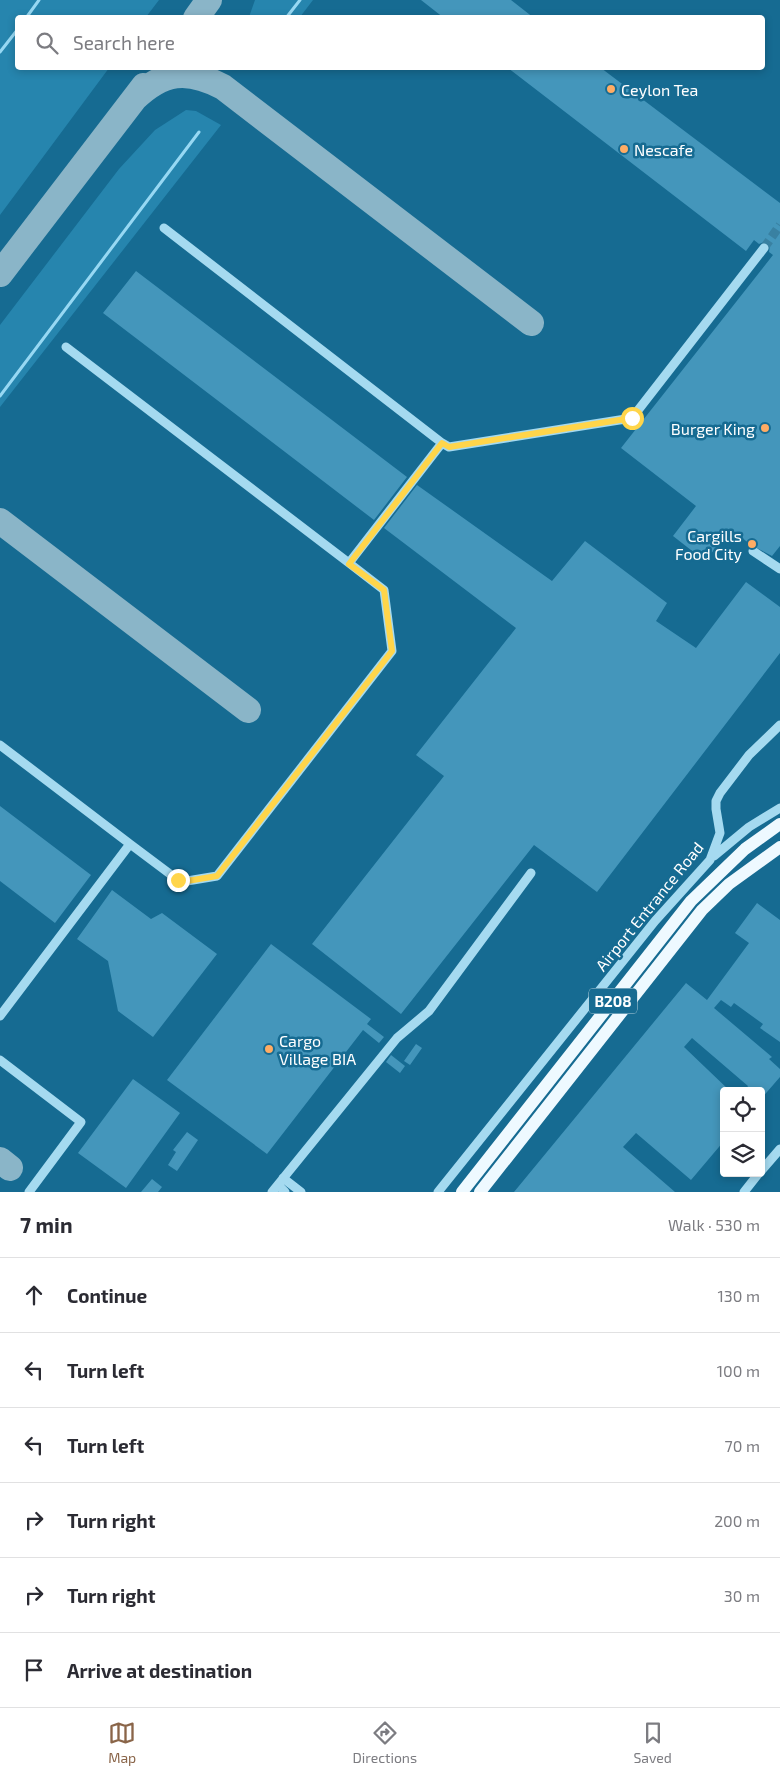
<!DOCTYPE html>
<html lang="en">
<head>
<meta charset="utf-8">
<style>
  body { margin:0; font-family:"Exo 2",sans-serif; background:#f7f7f7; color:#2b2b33 }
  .controls { position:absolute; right:15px; bottom:15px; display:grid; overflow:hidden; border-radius:5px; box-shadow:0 2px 8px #0003 }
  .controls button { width:45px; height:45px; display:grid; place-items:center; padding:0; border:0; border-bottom:1px solid #e1e1e2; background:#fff; color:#2b2b33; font:25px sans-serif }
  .stop { position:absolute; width:15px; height:15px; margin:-11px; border:4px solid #ffd54a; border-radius:50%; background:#fff }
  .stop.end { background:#ffd54a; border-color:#fff; box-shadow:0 1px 5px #0008 }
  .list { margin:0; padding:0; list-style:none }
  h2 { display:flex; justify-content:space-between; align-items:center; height:65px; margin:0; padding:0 20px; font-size:21px }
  h2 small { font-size:16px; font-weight:400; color:#7c7c81 }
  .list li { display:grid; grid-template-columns:32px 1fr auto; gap:15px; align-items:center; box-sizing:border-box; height:75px; padding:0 20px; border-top:1px solid #e1e1e2 }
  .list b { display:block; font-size:19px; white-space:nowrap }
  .list em { font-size:16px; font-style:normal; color:#7c7c81 }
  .icon { flex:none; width:28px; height:28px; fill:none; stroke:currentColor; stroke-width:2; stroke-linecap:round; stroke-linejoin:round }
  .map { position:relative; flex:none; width:780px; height:1192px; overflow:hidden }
  .search { position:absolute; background:#fff; box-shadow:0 2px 8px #0003; left:15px; right:15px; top:15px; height:55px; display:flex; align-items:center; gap:12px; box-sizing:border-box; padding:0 18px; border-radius:5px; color:#7c7c81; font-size:19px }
  .sheet { height:515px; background:#fff }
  nav { display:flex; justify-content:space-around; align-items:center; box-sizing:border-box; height:70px; border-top:1px solid #e1e1e2; background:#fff; font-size:14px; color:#7c7c81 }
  nav a { display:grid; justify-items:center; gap:2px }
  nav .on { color:#8a6549 }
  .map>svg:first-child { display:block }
  .green { fill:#2685ae }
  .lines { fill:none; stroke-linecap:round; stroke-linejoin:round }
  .stream { stroke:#97d8f3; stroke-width:3 }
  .taxiway { stroke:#8ab5c8; stroke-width:26 }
  .building { fill:#4496bb }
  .minor-tunnel { stroke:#3981a2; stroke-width:9; stroke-dasharray:9 4.5; stroke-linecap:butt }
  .minor { stroke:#a5daf0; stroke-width:9 }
  .major { stroke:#eef9ff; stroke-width:12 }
  .route { stroke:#ffd54a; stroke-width:6 }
  .poi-dot { fill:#ffac64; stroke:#166b92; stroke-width:2 }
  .labels { text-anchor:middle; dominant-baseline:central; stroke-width:5; stroke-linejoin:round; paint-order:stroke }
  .shield { fill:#166b92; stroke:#b9d3de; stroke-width:1 }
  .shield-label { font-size:15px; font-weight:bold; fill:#fff }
  .poi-label { font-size:16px; fill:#fff; stroke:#166b92; text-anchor:start }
  .street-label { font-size:16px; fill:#fff; stroke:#166b92 }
</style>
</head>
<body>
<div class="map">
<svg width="780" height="1192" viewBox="0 0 780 1192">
  <rect width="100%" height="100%" fill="#166b92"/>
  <!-- green -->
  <path class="green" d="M 0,0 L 159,0 L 146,17 L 18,18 L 18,68 L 109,68 L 0,215 Z
    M 255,0 L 313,0 L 300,17 L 249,17 Z
    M 186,110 L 196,111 L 221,125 L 0,407 L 0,325 L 119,169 L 155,130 Z"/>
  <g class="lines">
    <!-- stream -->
    <path class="stream" d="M 26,18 L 39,0
      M 286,18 L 300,0
      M 0,52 L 18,29
      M 0,396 L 199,132"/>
    <!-- taxiway -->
    <path class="taxiway" d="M 196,18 L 209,0
      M 134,99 C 163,71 187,68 223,87 L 531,323
      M 0,274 L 144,86
      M 0,521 L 248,710
      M 0,1160 L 10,1168"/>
  </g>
  <!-- building -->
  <path class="building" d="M 421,0 L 511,0 L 534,18 L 444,18 Z
    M 508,68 L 601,68 L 780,203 L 780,546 L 772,556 L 751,545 L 731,529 L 705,561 L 673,536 L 696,506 L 621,448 L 773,255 L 769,252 L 770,245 L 764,242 L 759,244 L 754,240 L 746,251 Z
    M 136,271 L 407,477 L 374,520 L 103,313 Z
    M 417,485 L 552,581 L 585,541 L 667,603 L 656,621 L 696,648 L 746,582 L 780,607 L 780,653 L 597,892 L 534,845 L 401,1014 L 312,944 L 444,776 L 416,755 L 516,628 L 384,528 Z
    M 0,806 L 91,875 L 55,923 L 0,881 Z
    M 112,890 L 151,919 L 162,913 L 217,954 L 153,1037 L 118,1011 L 108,961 L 77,939 Z
    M 757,903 L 780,920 L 780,1042 L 760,1028 L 763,1024 L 734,1003 L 731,1007 L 721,1000 L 714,1008 L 772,1057 L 769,1059 L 780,1069 L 780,1077 L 761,1099 L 761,1091 L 745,1091 L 748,1086 L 692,1038 L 684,1047 L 730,1091 L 724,1091 L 724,1141 L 691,1180 L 636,1133 L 623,1147 L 675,1192 L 514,1192 L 686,983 L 707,1000 L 749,943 L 735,933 Z
    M 271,944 L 371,1019 L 367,1024 L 384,1037 L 379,1043 L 363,1030 L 267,1154 L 167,1080 Z
    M 416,1044 L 422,1048 L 410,1065 L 404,1061 Z
    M 391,1055 L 405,1066 L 400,1073 L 386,1062 Z
    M 133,1079 L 180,1113 L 126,1188 L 78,1153 Z
    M 187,1132 L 198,1140 L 177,1171 L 168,1165 L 176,1152 L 173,1150 Z
    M 152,1179 L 162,1187 L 158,1192 L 141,1192 Z"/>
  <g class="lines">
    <!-- minor-tunnel -->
    <path class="minor-tunnel" d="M 764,248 L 780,225"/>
    <!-- minor -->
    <path class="minor" d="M 164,228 L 442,443
      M 66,347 L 349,563
      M 753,551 L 780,569
      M 0,745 L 130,844
      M 714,856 L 749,827 L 780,808
      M 0,1016 L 130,844 L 178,880 L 187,881 L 217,876 L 392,651 L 384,590 L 349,563 L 442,443 L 449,447 L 632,418 L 764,248
      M 0,1060 L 81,1122 L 29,1192
      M 761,1171 L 780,1149
      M 283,1178 L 301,1192
      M 278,1185 L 285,1192
      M 272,1192 L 397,1038 L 429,1011 L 531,873
      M 438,1192 L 655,921 L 710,860 L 720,833 L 716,809 L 716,801 L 720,793 L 749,755 L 780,725
      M 744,1192 L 759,1173"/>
    <!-- major -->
    <path class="major" d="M 462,1192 L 691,901 L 745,849 L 780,824
      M 480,1192 L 702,910 L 729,884 L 780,847"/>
  </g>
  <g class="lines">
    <!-- route -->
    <path class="route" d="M 178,880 L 187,881 L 217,876 L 392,651 L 384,590 L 349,564 L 442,443 L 449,447 L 632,418"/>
  </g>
  <!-- markers -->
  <g class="poi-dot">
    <circle cx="611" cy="89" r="5"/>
    <circle cx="624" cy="149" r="5"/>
    <circle cx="765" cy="428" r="5"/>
    <circle cx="752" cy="544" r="5"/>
    <circle cx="269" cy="1049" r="5"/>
  </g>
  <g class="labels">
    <!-- shield labels -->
    <rect class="shield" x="589" y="988.5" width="48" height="25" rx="4"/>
    <g class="shield-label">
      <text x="613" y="1001">B208</text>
    </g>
    <!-- poi labels -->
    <g class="poi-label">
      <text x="621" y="89">Ceylon Tea</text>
      <text x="634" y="149">Nescafe</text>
      <text x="755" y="428" text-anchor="end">Burger King</text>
      <text x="742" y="535" text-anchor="end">Cargills<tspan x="742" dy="18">Food City</tspan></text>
      <text x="279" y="1040">Cargo<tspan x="279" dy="18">Village BIA</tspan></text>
    </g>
    <!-- street labels -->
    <g class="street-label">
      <text transform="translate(649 906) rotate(-51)">Airport Entrance Road</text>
    </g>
  </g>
</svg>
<div class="controls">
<button><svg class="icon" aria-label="locate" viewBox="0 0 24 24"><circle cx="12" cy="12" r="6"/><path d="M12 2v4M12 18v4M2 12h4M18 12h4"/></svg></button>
<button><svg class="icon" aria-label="layers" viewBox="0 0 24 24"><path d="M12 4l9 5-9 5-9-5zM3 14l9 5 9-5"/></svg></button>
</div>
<div class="stop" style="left:632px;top:418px"></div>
<div class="stop end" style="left:178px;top:880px"></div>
<div class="search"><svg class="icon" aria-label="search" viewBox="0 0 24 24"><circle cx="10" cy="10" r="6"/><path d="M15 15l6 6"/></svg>Search here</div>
</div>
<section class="sheet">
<h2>7 min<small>Walk · 530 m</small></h2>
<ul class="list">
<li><svg class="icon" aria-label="ahead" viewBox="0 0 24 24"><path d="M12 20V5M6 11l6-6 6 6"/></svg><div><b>Continue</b></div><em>130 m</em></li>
<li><svg class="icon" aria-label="left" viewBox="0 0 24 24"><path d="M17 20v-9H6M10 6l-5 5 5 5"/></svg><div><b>Turn left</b></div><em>100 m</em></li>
<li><svg class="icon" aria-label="left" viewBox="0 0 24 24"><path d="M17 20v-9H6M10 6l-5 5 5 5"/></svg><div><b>Turn left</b></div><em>70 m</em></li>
<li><svg class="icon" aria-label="right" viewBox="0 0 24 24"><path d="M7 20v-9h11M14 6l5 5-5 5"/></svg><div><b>Turn right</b></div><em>200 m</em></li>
<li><svg class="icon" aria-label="right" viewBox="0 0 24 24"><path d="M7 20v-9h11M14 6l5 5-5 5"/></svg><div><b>Turn right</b></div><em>30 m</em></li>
<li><svg class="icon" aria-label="arrive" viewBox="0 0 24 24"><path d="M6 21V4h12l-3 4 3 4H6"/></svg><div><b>Arrive at destination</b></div></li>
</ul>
</section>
<nav>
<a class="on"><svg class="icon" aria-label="map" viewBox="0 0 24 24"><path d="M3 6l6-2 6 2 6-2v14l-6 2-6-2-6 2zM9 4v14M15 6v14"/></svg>Map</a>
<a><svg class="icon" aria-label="directions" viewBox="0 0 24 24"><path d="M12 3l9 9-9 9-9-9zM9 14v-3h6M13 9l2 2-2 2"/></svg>Directions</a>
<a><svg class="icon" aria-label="saved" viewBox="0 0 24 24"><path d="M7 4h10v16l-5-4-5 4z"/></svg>Saved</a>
</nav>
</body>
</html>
